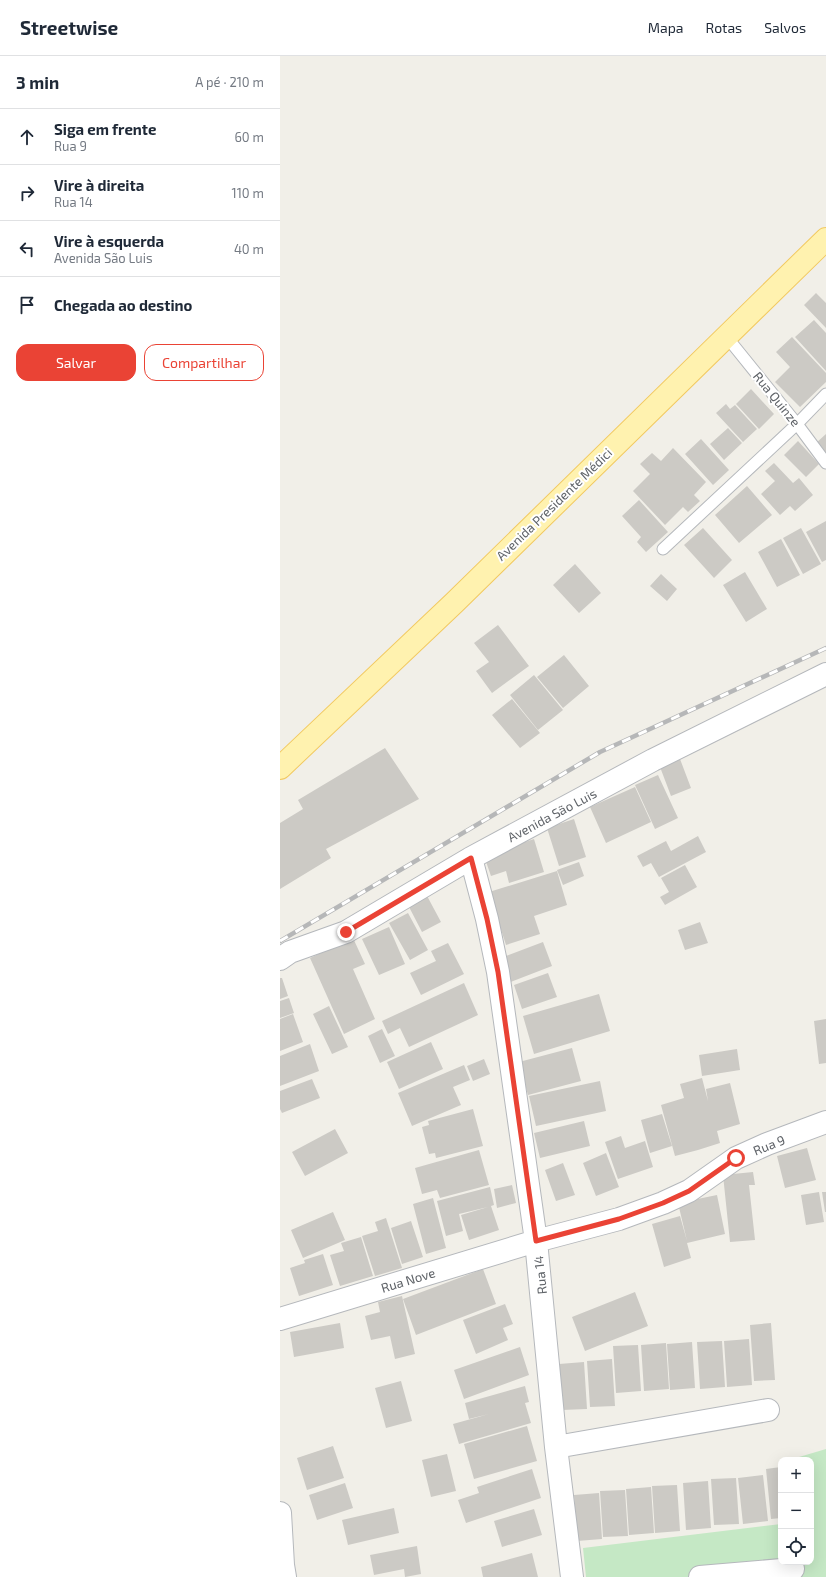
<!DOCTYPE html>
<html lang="pt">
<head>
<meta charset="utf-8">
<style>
  body { margin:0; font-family:"Exo 2",sans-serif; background:#f2f2f3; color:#1f2937 }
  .controls { position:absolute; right:12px; bottom:12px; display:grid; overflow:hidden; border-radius:8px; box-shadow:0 4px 16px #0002 }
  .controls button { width:36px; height:36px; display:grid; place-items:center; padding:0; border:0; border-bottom:1px solid #e0e1e3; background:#fff; color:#1f2937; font:20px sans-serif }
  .stop { position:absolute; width:12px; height:12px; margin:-9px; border:3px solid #ea4335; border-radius:50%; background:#fff }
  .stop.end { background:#ea4335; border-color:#fff; box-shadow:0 1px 4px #0008 }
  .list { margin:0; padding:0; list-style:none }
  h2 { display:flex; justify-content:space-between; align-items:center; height:52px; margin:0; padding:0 16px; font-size:17px }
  h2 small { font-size:13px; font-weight:400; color:#747a83 }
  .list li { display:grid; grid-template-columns:26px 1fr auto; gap:12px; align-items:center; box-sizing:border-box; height:56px; padding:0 16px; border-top:1px solid #e0e1e3 }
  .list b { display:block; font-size:15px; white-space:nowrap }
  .list p { margin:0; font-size:13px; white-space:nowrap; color:#747a83 }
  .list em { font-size:13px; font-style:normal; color:#747a83 }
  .actions { display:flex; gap:8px; padding:12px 16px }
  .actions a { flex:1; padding:9px 0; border:1px solid #ea4335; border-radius:12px; text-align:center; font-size:14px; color:#ea4335 }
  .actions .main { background:#ea4335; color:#fff }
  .icon { flex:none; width:22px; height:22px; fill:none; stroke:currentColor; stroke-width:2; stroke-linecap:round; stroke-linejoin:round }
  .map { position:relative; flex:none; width:546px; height:1521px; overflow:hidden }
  header { display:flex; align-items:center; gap:24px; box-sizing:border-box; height:56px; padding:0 20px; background:#fff; border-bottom:1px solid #e0e1e3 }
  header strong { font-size:19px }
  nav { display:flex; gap:22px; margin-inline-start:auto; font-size:14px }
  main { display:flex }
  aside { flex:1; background:#fff }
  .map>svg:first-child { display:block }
  .green { fill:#c5e8c5 }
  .building { fill:#cccac5 }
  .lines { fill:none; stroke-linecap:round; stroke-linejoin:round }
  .service-casing { stroke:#b5b8bc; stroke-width:13 }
  .minor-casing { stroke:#b5b8bc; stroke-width:24 }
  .primary-casing { stroke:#f2c960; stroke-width:24 }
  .service { stroke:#fff; stroke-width:11 }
  .minor { stroke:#fff; stroke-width:22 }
  .primary { stroke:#fff2af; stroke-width:22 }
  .rail-casing { stroke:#b6b7b8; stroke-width:4.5 }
  .rail { stroke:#fff; stroke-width:3; stroke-dasharray:9; stroke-linecap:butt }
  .route { stroke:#ea4335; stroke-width:5 }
  .labels { text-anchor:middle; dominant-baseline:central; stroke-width:4; stroke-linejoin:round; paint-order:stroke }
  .street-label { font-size:13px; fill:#5f6368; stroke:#fff }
</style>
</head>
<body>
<header>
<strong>Streetwise</strong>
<nav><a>Mapa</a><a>Rotas</a><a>Salvos</a></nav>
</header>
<main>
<aside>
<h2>3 min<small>A pé · 210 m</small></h2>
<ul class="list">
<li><svg class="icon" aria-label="ahead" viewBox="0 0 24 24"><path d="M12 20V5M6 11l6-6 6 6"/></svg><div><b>Siga em frente</b><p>Rua 9</p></div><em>60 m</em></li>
<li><svg class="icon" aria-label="right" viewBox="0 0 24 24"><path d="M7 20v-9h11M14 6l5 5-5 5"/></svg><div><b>Vire à direita</b><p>Rua 14</p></div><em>110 m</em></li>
<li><svg class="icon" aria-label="left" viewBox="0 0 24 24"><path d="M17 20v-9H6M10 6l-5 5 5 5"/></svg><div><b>Vire à esquerda</b><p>Avenida São Luis</p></div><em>40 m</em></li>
<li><svg class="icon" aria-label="arrive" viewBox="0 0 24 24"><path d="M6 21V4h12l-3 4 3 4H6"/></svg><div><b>Chegada ao destino</b></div></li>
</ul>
<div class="actions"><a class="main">Salvar</a><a>Compartilhar</a></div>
</aside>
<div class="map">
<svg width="546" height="1521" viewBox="0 0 546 1521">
  <rect width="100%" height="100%" fill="#f1efe8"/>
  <!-- green -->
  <path class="green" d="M 546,1393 L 546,1521 L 306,1521 L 303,1492 L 501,1468 L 501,1506 L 531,1506 L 531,1404 L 509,1404 Z"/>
  <!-- building -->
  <path class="building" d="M 536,237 L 546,247 L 546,272 L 524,249 Z
    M 534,264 L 546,277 L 546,315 L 515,281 Z
    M 512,281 L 546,317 L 546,326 L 520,351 L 495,326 L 510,311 L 496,296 Z
    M 471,333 L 494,358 L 479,373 L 456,348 Z
    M 446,348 L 450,353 L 455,349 L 477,373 L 463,386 L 436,357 Z
    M 448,372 L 462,387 L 444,404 L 430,388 Z
    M 546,378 L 546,399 L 536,387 Z
    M 421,383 L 449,414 L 433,429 L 405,398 Z
    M 518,385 L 539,408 L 526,421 L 504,399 Z
    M 393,392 L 426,426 L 414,439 L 420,445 L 408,456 L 403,451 L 385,469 L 353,435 L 370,418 L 360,408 L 372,397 L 381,405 Z
    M 494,407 L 513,427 L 519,422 L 533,439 L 515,455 L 510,450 L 500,459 L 481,438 L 495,425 L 485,415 Z
    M 467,430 L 492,459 L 459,487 L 435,459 Z
    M 359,444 L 388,476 L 366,496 L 357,486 L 361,481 L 342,460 Z
    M 546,465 L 546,504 L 542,506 L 526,476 Z
    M 423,472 L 452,504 L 434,522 L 404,489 Z
    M 521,472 L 541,508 L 523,518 L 503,482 Z
    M 501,483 L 520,519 L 497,531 L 478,496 Z
    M 295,508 L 321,537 L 299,557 L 273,529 Z
    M 465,516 L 487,553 L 466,566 L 443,529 Z
    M 381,518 L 397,533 L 387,545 L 370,530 Z
    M 218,569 L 249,610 L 212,637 L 196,615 L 209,606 L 194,587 Z
    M 284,599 L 309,630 L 283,652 L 257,621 Z
    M 254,619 L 283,654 L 258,674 L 230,639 Z
    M 232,643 L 260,677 L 240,692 L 212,659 Z
    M 105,692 L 139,743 L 46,793 L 51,802 L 0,833 L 0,767 L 23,753 L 18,744 Z
    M 400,703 L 411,732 L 391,740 L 380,711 Z
    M 378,719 L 398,762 L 375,773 L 355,729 Z
    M 355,731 L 371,766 L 326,787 L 310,751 Z
    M 294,763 L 306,801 L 279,810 L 267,772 Z
    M 418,780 L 426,796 L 379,821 L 371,807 L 363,811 L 357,800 L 386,785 L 391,795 Z
    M 254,783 L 264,816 L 229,827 L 226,815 L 211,820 L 204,800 Z
    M 299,806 L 304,820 L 283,829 L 277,814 Z
    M 405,809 L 417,831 L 385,849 L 380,841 L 389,836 L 381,822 Z
    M 277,815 L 287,849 L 254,860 L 260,878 L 226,889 L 209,836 Z
    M 146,838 L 161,866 L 142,876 L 128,849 Z
    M 128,857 L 148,894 L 130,904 L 109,867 Z
    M 420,866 L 428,887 L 405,894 L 398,874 Z
    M 109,871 L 125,908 L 99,919 L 82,883 Z
    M 73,882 L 85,908 L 73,913 L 95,963 L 64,978 L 30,902 Z
    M 263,886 L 272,910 L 228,927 L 218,903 Z
    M 168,887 L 184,918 L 141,939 L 130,917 L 156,905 L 151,895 Z
    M 268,917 L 277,941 L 242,953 L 234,929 Z
    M 0,922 L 2,922 L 8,940 L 0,943 Z
    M 184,927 L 198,959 L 129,991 L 120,972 L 108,978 L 102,965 Z
    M 319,938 L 330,975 L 254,998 L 243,960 Z
    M 9,942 L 14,957 L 0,962 L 0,945 Z
    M 49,950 L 68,991 L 52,998 L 33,958 Z
    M 13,958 L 23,986 L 0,995 L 0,963 Z
    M 546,963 L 546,1007 L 539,1008 L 534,965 Z
    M 102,973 L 115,1000 L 100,1007 L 88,980 Z
    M 151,986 L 163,1013 L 119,1033 L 107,1006 Z
    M 30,988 L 39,1015 L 0,1030 L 0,1000 Z
    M 292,992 L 301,1025 L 248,1039 L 239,1006 Z
    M 457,993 L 460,1014 L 422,1020 L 419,999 Z
    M 204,1003 L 210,1018 L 193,1025 L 187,1010 Z
    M 184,1009 L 190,1024 L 173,1031 L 181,1049 L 132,1070 L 118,1037 Z
    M 422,1022 L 428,1045 L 426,1033 L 450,1027 L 460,1068 L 437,1075 L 440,1087 L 418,1094 L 413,1076 L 418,1094 L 395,1100 L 381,1049 L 404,1042 L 400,1028 Z
    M 32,1023 L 40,1042 L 2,1057 L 0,1053 L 0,1035 Z
    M 320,1025 L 326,1055 L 256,1070 L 249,1040 Z
    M 193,1053 L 203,1090 L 156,1102 L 155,1097 L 149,1098 L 142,1071 L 149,1069 L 148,1065 Z
    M 382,1058 L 392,1090 L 370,1097 L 361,1064 Z
    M 304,1065 L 310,1090 L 260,1102 L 254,1077 Z
    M 55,1073 L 68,1097 L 25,1120 L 12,1096 Z
    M 341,1080 L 345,1092 L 365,1085 L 373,1111 L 338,1123 L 325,1086 Z
    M 527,1092 L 536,1124 L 505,1132 L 497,1100 Z
    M 199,1094 L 209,1129 L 160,1142 L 157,1134 L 142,1138 L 135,1112 Z
    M 326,1097 L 339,1131 L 316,1140 L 303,1107 Z
    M 283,1107 L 295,1139 L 276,1145 L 265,1114 Z
    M 473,1116 L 475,1129 L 469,1129 L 475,1184 L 450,1186 L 443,1119 Z
    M 232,1129 L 236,1147 L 217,1152 L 214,1133 Z
    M 210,1131 L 214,1149 L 211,1150 L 219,1174 L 189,1184 L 181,1159 L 208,1151 L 179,1158 L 183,1175 L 166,1180 L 157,1145 Z
    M 539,1136 L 544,1166 L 526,1169 L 521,1139 Z
    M 542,1136 L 546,1136 L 546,1156 L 545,1156 Z
    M 437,1139 L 445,1178 L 407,1187 L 411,1202 L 384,1211 L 372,1168 L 400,1160 L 407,1185 L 398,1147 Z
    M 153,1142 L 166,1192 L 146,1198 L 133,1148 Z
    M 53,1156 L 65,1184 L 23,1202 L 11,1174 Z
    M 106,1162 L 122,1212 L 95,1220 L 82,1180 L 98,1175 L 95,1166 Z
    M 131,1165 L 143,1201 L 122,1208 L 111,1172 Z
    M 81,1181 L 93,1220 L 60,1230 L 50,1199 L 64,1195 L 61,1187 Z
    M 43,1198 L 53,1229 L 19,1240 L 10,1212 L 25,1207 L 24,1204 Z
    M 203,1213 L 216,1248 L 136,1279 L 123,1243 Z
    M 355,1236 L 368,1270 L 305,1295 L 292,1261 Z
    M 122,1240 L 135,1298 L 115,1303 L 110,1280 L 91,1284 L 85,1260 L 100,1256 L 98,1246 Z
    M 225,1248 L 233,1268 L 223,1272 L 228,1284 L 196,1298 L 183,1264 Z
    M 60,1267 L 64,1292 L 14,1301 L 10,1276 Z
    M 491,1267 L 495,1324 L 474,1325 L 470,1269 Z
    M 469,1283 L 472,1329 L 447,1331 L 444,1285 Z
    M 442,1285 L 445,1331 L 420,1333 L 417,1286 Z
    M 412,1286 L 415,1332 L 390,1334 L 387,1288 Z
    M 386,1287 L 389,1333 L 364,1335 L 361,1289 Z
    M 358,1289 L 361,1335 L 336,1337 L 333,1290 Z
    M 240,1291 L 249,1319 L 184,1343 L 174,1314 Z
    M 332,1303 L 335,1350 L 310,1351 L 307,1305 Z
    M 304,1306 L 307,1353 L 282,1354 L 279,1308 Z
    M 121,1325 L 132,1365 L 106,1372 L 95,1332 Z
    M 245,1330 L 249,1346 L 245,1347 L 251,1367 L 179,1388 L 173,1368 L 209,1358 L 189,1363 L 185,1347 Z
    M 247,1370 L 257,1405 L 194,1423 L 184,1388 Z
    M 53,1390 L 64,1422 L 27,1434 L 17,1402 Z
    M 167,1398 L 176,1435 L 151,1441 L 142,1404 Z
    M 501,1411 L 501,1462 L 491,1463 L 486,1413 Z
    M 252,1413 L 261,1442 L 186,1467 L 178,1444 L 199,1437 L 197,1431 Z
    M 483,1419 L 488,1465 L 463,1468 L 458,1422 Z
    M 456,1422 L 459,1468 L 434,1469 L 431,1423 Z
    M 428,1425 L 431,1472 L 406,1474 L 403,1427 Z
    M 65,1427 L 73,1452 L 37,1464 L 29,1439 Z
    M 397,1429 L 400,1475 L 375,1477 L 372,1430 Z
    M 371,1431 L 374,1477 L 349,1479 L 346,1433 Z
    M 345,1434 L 348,1480 L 323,1481 L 320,1435 Z
    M 319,1437 L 322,1483 L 297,1485 L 294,1439 Z
    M 114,1452 L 119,1477 L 68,1489 L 62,1464 Z
    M 254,1453 L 262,1479 L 222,1491 L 214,1465 Z
    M 137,1490 L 141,1518 L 125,1521 L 124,1513 L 94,1519 L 90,1499 Z
    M 252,1497 L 258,1521 L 203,1521 L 201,1511 Z"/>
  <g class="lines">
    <!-- service casing -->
    <g class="service-casing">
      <path id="service" d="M 446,280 L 517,368 L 546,407
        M 383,493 L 517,368 L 546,338"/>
    </g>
    <!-- minor casing -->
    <g class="minor-casing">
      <path id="minor" d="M 191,802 L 207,863 L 218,916 L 256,1185 L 276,1391 L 292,1521
        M 0,903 L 10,896 L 66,876 L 191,802 L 373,704 L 546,618
        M 0,1263 L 256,1185 L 339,1163 L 383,1147 L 409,1135 L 456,1102 L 487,1088 L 546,1066
        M 276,1391 L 488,1354
        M 0,1457 L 3,1509 L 5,1521
        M 420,1521 L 513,1513"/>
    </g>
    <!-- primary casing -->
    <g class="primary-casing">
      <path id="primary" d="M 0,712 L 174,547 L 546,183"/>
    </g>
    <!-- service -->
    <use href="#service" class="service"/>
    <!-- minor -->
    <use href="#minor" class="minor"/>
    <!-- primary -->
    <use href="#primary" class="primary"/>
    <!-- rail casing -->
    <g class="rail-casing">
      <path id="rail" d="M 0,885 L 320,696 L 546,592"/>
    </g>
    <!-- rail -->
    <use href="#rail" class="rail"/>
  </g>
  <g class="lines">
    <!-- route -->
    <path class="route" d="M 66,876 L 191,802 L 207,863 L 218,916 L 256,1185 L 339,1163 L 383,1147 L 409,1135 L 456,1102"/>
  </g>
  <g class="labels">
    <!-- street labels -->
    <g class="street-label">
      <text transform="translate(497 343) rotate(51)">Rua Quinze</text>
      <text transform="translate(274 448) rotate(-44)">Avenida Presidente Médici</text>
      <text transform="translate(272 759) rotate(-28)">Avenida São Luis</text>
      <text transform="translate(489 1089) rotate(-22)">Rua 9</text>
      <text transform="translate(260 1219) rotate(-96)">Rua 14</text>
      <text transform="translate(128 1224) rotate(-17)">Rua Nove</text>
    </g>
  </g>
</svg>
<div class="controls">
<button>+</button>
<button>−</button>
<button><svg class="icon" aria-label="locate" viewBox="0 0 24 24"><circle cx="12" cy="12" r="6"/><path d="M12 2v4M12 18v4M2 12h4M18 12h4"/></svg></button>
</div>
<div class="stop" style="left:456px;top:1102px"></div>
<div class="stop end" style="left:66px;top:876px"></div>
</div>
</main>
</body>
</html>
